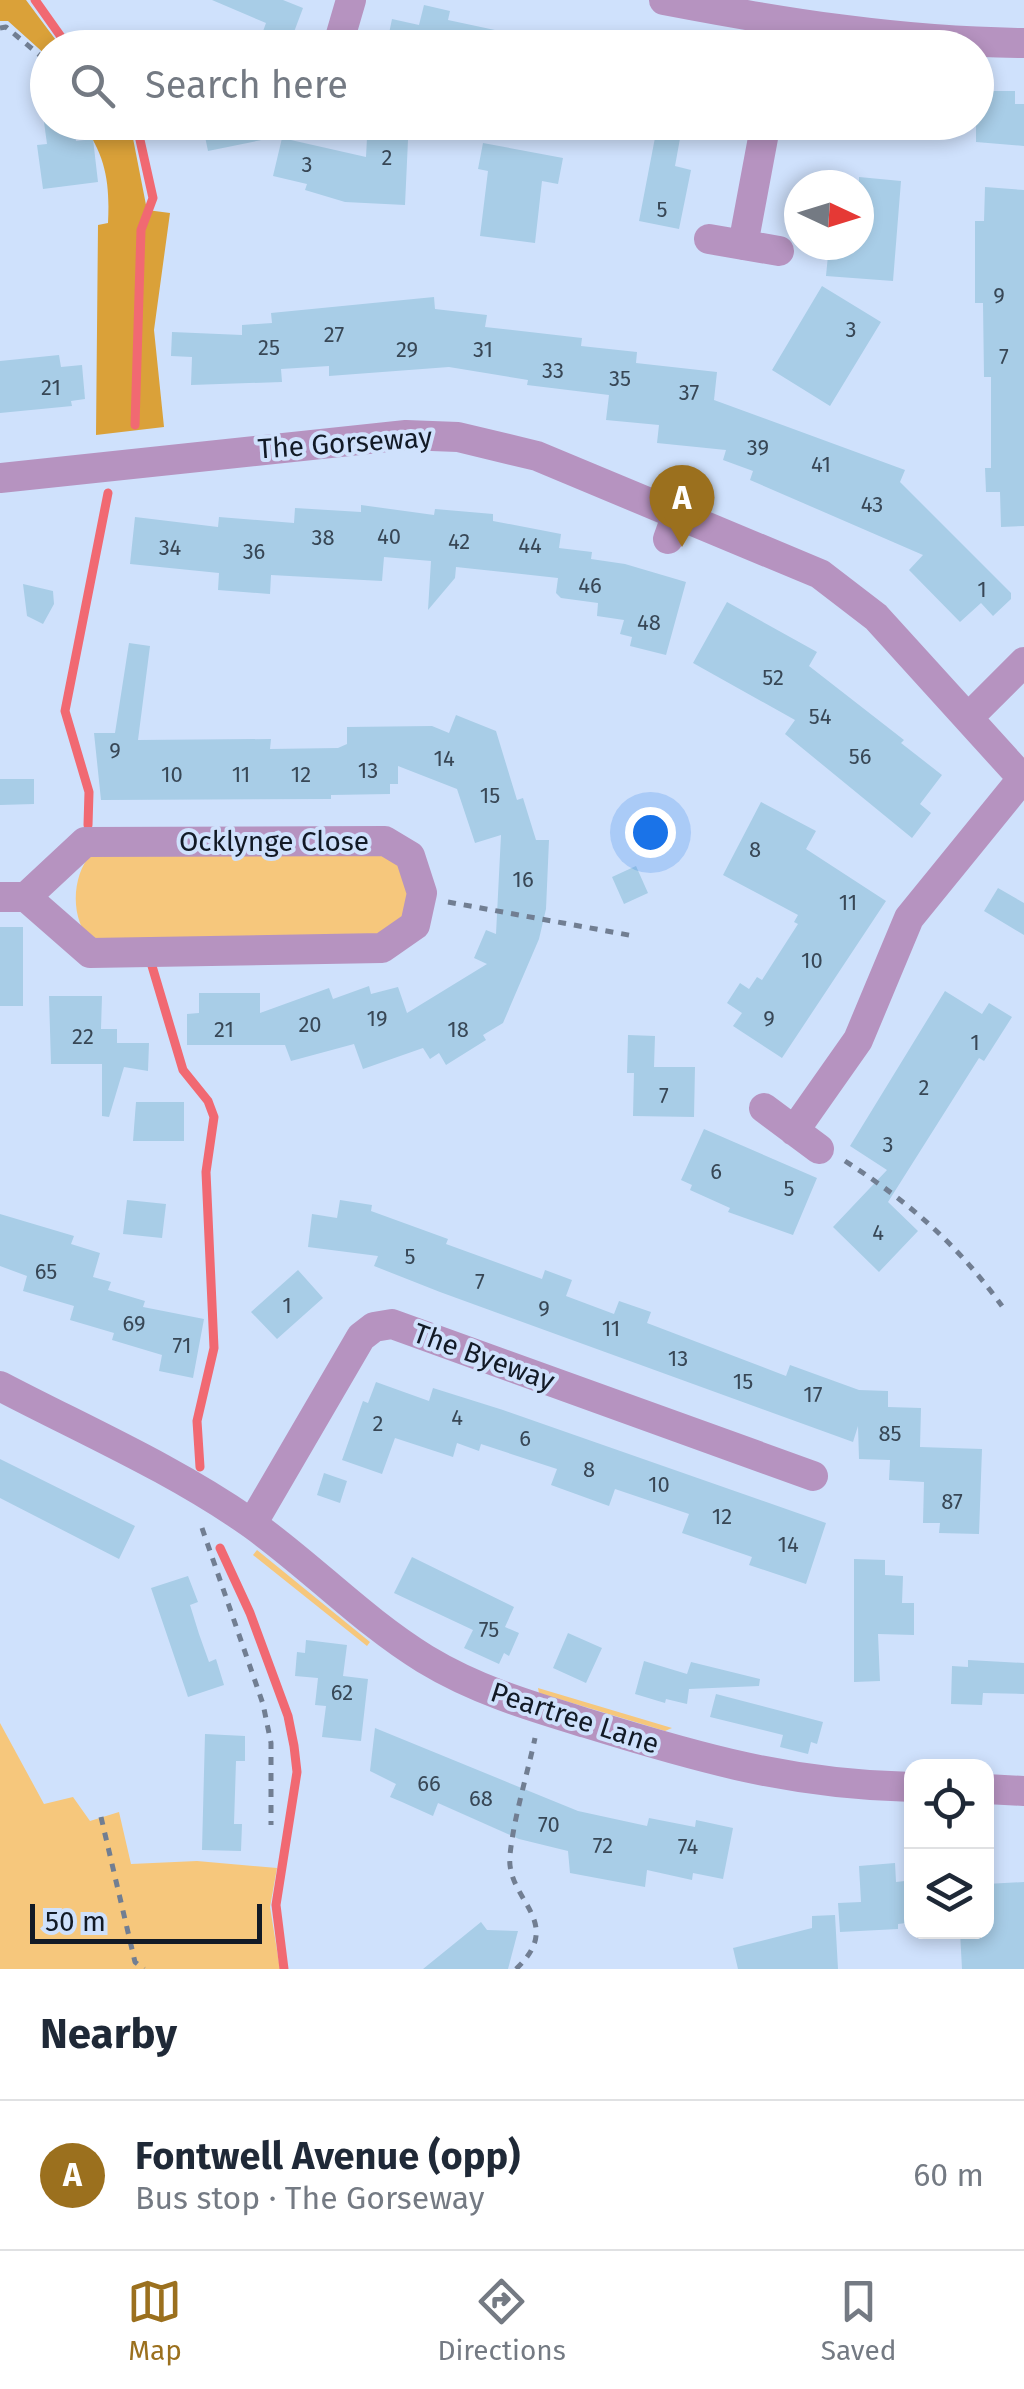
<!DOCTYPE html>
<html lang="en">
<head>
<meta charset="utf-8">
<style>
  body { margin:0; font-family:"Fira Sans",sans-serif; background:#f6f6f7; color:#1f2937 }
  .controls { position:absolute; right:30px; bottom:30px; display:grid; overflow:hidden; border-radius:20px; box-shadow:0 5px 15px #0003 }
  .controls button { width:90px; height:90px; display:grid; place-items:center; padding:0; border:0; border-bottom:2px solid #e0e1e3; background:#fff; color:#1f2937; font:50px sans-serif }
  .compass { position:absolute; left:784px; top:170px; width:90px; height:90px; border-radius:50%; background:#fff; box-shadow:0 5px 15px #0003; rotate:94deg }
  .scale { position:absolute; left:30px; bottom:25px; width:232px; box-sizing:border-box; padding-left:10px; border:5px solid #121a26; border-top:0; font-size:28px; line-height:35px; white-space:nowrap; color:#121a26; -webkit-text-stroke:8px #cfe1fc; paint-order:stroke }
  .you { position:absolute; left:650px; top:832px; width:35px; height:35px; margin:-25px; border:8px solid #fff; border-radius:50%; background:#1a73e8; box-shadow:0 0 0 15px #1a73e833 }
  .badge { display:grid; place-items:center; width:65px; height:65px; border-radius:50%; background:#9b701e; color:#fff; font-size:32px; font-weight:700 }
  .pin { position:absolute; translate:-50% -82px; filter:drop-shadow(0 2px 5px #0008) }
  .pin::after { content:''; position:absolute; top:52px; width:35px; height:30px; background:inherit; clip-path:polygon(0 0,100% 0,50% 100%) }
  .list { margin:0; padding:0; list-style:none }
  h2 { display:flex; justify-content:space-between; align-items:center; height:130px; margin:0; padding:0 40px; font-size:42px }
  h2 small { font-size:32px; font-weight:400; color:#747a83 }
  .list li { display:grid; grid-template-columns:65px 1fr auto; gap:30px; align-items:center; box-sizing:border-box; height:150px; padding:0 40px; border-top:2px solid #e0e1e3 }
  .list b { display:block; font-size:38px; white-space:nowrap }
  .list p { margin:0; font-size:32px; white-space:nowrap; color:#747a83 }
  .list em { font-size:32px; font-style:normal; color:#747a83 }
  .icon { flex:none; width:55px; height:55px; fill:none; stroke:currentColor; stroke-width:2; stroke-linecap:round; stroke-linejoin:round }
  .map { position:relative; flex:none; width:1024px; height:1969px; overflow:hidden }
  .search { position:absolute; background:#fff; box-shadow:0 5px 15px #0003; left:30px; right:30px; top:30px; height:110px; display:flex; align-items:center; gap:25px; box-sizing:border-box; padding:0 35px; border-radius:55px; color:#747a83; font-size:38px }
  .sheet { height:280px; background:#fff }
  nav { display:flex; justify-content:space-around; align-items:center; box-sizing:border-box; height:140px; border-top:2px solid #e0e1e3; background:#fff; font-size:28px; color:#747a83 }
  nav a { display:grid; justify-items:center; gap:5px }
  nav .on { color:#9b701e }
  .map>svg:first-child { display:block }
  .green { fill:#f6c77c }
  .forest { fill:#daa139 }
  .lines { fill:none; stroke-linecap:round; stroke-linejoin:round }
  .stream { stroke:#f16972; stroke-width:9 }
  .building { fill:#a8cde7 }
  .path { stroke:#717e92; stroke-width:5; stroke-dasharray:8 8; stroke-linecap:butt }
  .minor { stroke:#b693c0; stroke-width:30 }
  .labels { text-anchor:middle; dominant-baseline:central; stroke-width:8; stroke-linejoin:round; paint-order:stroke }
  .number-label { font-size:22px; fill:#384756 }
  .street-label { font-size:28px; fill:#121a26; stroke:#cfe1fc }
</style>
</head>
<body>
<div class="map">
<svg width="1024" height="1969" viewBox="0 0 1024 1969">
  <rect width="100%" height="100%" fill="#cfe1fc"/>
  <!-- green -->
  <path class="green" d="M 383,852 L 404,864 L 411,893 L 406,919 L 382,936 L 92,942 C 70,920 71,877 91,854 Z
    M 257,1550 L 370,1642 L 367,1646 L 253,1555 Z
    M 538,1688 L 672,1728 L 665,1731 L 539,1693 Z
    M 0,1723 L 44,1804 L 73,1797 L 90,1821 L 119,1812 L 131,1864 L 197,1861 L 277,1868 L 270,1907 L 280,1969 L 0,1969 Z"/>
  <!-- forest -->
  <path class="forest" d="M 0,0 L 26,0 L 61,47 L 48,48 L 47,56 L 8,21 L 0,21 Z
    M 82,123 L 130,123 L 147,210 L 170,213 L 154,330 L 164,427 L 96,435 L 98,225 L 108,223 C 110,183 106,156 82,123 Z"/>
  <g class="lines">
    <!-- stream -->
    <path class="stream" d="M 35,0 L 69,48
      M 135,425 L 141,230 L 153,198 L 136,122
      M 88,825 L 89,792 L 65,711 L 108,493
      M 152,966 L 183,1070 L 208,1101 L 214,1117 L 206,1172 L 214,1348 L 197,1421 L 200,1467
      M 220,1548 L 250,1613 L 288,1716 L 294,1746 L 297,1772 L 276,1905 L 284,1969"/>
  </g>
  <!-- building -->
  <path class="building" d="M 212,0 L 283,0 L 303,8 L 288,48 L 257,48 L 266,23 Z
    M 424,5 L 450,11 L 448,20 L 527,37 L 526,48 L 386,48 L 392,19 L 419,25 Z
    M 976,91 L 1015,91 L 1015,104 L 1024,104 L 1024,146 L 976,142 Z
    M 44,122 L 74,122 L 76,141 L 93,139 L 98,182 L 43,189 L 37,145 L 47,144 Z
    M 202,122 L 290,122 L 291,134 L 208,151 Z
    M 658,122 L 683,122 L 675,166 L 691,170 L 679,229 L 639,221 Z
    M 282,138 L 366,157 L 367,138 L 408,140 L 405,205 L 345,202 L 305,190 L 307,184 L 273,176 Z
    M 483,143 L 563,158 L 558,184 L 542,181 L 535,243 L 480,236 L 488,171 L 478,169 Z
    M 859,177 L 901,181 L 893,281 L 826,276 L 829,245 L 859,245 Z
    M 985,187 L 1024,190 L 1024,526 L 1001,527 L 1000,492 L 986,492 L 985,468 L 991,468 L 991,377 L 984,377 L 983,303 L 975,303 L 975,221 L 984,221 Z
    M 822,286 L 881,322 L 830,406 L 772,370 Z
    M 434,297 L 435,309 L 487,315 L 485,327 L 582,338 L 581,346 L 637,352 L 636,363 L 717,372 L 714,400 L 905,470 L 900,482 L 1011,593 L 1011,599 L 993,616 L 981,603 L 960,622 L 909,570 L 923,555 L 750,480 L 753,471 L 723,460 L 726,450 L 657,443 L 659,425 L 606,420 L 609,395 L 527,385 L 528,380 L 449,367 L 329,376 L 329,366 L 281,369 L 282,382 L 191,385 L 192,357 L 171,356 L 172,332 L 242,335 L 242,325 L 272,323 L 271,313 Z
    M 59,355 L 61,367 L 82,365 L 85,399 L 71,401 L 72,406 L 0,413 L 0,361 Z
    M 361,505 L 434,515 L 435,509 L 493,514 L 493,521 L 561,534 L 559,548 L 592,552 L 591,559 L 625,564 L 686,582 L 666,655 L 630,646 L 632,637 L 620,634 L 624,620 L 597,616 L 598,603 L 561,598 L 556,593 L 558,578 L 456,567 L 455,578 L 428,610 L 431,561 L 384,557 L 382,581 L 271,575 L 270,594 L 218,590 L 219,573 L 130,564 L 135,517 L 218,527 L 219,517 L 294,523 L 295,508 L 361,512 Z
    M 23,584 L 53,591 L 54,604 L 43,624 L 27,616 Z
    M 727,602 L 817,652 L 809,666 L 904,740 L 901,743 L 942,775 L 920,804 L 931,813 L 912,838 L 785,734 L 795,720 L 693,663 Z
    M 129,643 L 150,646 L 138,740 L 271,739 L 270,749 L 338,748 L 347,744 L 347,727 L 432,726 L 449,733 L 456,715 L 496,731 L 517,800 L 523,798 L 536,840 L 549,840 L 546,909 L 539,939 L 503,1023 L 483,1035 L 486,1040 L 446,1065 L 439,1053 L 430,1059 L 423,1048 L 363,1069 L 354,1044 L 291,1061 L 285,1045 L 187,1045 L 187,1014 L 199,1013 L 199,993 L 260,993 L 260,1013 L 329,988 L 333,999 L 369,986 L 371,994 L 398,987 L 407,1013 L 487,964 L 474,958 L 486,930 L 496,934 L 501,835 L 475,843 L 457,789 L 398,766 L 398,784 L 390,784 L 390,794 L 331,795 L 331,799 L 101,800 L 94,733 L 115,733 Z
    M 0,779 L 34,779 L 34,804 L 0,805 Z
    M 761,802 L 816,831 L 806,849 L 886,901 L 782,1058 L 733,1026 L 742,1013 L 727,1003 L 740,983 L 749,989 L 757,977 L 762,980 L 798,924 L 794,922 L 798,915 L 723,875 Z
    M 636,866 L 648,893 L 624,904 L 612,877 Z
    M 998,888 L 1024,903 L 1024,935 L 984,911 Z
    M 0,927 L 23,927 L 23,1006 L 0,1006 Z
    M 945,991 L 982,1014 L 989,1003 L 1012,1017 L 984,1061 L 979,1058 L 888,1202 L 918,1231 L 879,1272 L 833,1227 L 887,1170 L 850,1146 Z
    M 49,996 L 102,996 L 101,1029 L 117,1029 L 117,1043 L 149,1043 L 148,1071 L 124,1067 L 109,1117 L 102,1116 L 102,1064 L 51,1064 Z
    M 628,1035 L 655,1036 L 654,1067 L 695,1067 L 694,1117 L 633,1116 L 634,1073 L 627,1073 Z
    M 136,1102 L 184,1102 L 184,1141 L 133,1141 Z
    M 704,1129 L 817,1178 L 793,1235 L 728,1212 L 730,1208 L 690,1190 L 692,1185 L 681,1180 Z
    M 127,1200 L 166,1204 L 162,1238 L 123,1234 Z
    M 340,1200 L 372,1205 L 371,1211 L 448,1239 L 446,1244 L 542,1279 L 545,1270 L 572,1280 L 566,1296 L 614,1314 L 619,1301 L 651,1312 L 647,1323 L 786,1376 L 790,1365 L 859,1390 L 888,1391 L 888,1407 L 921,1408 L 920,1447 L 982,1449 L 979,1534 L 939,1533 L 940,1523 L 923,1523 L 924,1482 L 889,1480 L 890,1460 L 859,1459 L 858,1426 L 853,1442 L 440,1292 L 374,1266 L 378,1256 L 308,1247 L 312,1214 L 337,1218 Z
    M 0,1214 L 74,1236 L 71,1244 L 100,1253 L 93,1277 L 111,1282 L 108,1290 L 145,1301 L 143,1307 L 204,1319 L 193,1378 L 159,1371 L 162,1355 L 112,1340 L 114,1333 L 70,1320 L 74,1306 L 23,1291 L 27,1276 L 0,1266 Z
    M 298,1270 L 323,1298 L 277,1339 L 251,1312 Z
    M 376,1382 L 429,1401 L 433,1388 L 503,1410 L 826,1523 L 806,1584 L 749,1565 L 752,1557 L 682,1533 L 689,1514 L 615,1489 L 609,1506 L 551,1485 L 557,1469 L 481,1444 L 479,1451 L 457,1443 L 453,1457 L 395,1438 L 382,1474 L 342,1460 L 363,1401 L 368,1403 Z
    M 0,1459 L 135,1526 L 119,1559 L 0,1498 Z
    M 324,1473 L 347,1481 L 340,1503 L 317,1495 Z
    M 412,1557 L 514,1607 L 505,1627 L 519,1633 L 509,1656 L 504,1653 L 499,1664 L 464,1648 L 473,1630 L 394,1593 Z
    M 854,1559 L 885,1560 L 885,1575 L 903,1576 L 902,1603 L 914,1603 L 914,1635 L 878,1634 L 880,1681 L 854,1682 Z
    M 188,1576 L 198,1602 L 190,1605 L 199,1634 L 209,1662 L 216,1659 L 224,1685 L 188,1697 L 151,1588 Z
    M 568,1633 L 602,1648 L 586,1683 L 553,1668 Z
    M 306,1640 L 347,1645 L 343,1676 L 368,1679 L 361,1741 L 322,1737 L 326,1706 L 315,1705 L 318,1678 L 295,1676 L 297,1652 L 305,1653 Z
    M 968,1660 L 1024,1663 L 1024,1694 L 983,1693 L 982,1705 L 951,1704 L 952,1666 L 968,1667 Z
    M 644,1661 L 687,1674 L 691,1662 L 760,1679 L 759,1686 L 689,1689 L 687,1704 L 666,1699 L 665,1703 L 635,1694 Z
    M 716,1694 L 823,1722 L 817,1744 L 811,1742 L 808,1754 L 780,1747 L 783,1735 L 710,1717 Z
    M 375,1728 L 578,1811 L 647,1826 L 649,1818 L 695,1827 L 696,1820 L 733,1828 L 723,1879 L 693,1873 L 692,1880 L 647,1870 L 645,1887 L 570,1873 L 568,1851 L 519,1839 L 438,1803 L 433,1816 L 402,1802 L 390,1797 L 396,1784 L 370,1771 Z
    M 205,1734 L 245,1736 L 245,1761 L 236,1761 L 234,1824 L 242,1824 L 241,1851 L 202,1850 Z
    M 895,1863 L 896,1882 L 905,1881 L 906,1923 L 898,1924 L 898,1929 L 840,1932 L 838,1903 L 861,1902 L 859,1866 Z
    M 1024,1882 L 1024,1969 L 962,1969 L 960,1932 L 986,1932 L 986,1884 Z
    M 835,1915 L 838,1969 L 738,1969 L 733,1948 L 812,1928 L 812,1916 Z
    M 481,1922 L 487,1930 L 518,1931 L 508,1969 L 423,1969 Z"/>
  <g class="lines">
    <!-- path -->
    <path class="path" d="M 0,28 L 6,27 L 48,62
      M 448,902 L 634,936
      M 845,1161 C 909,1202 957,1244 1002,1306
      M 202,1528 L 263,1704 L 271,1743 L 271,1825
      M 101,1817 L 135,1962 L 144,1969
      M 516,1969 C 567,1921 505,1900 510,1855 C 514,1816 527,1776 535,1738"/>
    <!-- minor -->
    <path class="minor" d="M 664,0 C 784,23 902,42 1024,43
      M 337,48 L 351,0
      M 709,239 L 779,251
      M 743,245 L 766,122
      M 0,478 L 406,435 L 458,437 L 537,456 L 820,574 L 876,617 L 1024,780
      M 668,539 L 686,489
      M 968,718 L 1024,662
      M 0,897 L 26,897 L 90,953 L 382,948 L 415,925 L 422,893 L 410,856 L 385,841 L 85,842 L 26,897
      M 764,1108 L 819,1149
      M 794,1131 L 858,1040 L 909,918 L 1022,779
      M 0,1386 C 84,1430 174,1469 252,1524 C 312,1567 363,1621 425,1659 C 476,1690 530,1706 586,1723 C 699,1758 793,1785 912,1787
      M 252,1524 L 361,1337 L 374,1327 L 392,1324 L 813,1476
      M 986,1789 L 1024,1791"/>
  </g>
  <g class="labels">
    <!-- number labels -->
    <g class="number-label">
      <text x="387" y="157">2</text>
      <text x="307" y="164">3</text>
      <text x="662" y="209">5</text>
      <text x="999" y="295">9</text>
      <text x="851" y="329">3</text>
      <text x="334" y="334">27</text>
      <text x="269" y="347">25</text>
      <text x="407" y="349">29</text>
      <text x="483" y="349">31</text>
      <text x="1004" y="356">7</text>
      <text x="553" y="370">33</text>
      <text x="620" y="378">35</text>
      <text x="51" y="387">21</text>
      <text x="689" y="392">37</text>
      <text x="758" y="447">39</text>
      <text x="821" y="464">41</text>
      <text x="872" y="504">43</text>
      <text x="389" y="536">40</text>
      <text x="323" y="537">38</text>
      <text x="459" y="541">42</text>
      <text x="530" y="545">44</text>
      <text x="170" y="547">34</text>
      <text x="254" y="551">36</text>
      <text x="590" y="585">46</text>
      <text x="982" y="589">1</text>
      <text x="649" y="622">48</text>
      <text x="773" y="677">52</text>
      <text x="820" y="716">54</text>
      <text x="115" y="750">9</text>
      <text x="860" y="756">56</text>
      <text x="444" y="758">14</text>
      <text x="368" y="770">13</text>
      <text x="172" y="774">10</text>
      <text x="241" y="774">11</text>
      <text x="301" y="774">12</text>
      <text x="490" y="795">15</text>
      <text x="755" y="849">8</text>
      <text x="523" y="879">16</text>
      <text x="848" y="902">11</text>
      <text x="812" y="960">10</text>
      <text x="377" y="1018">19</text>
      <text x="769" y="1018">9</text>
      <text x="310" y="1024">20</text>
      <text x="224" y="1029">21</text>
      <text x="458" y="1029">18</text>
      <text x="83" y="1036">22</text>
      <text x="975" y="1042">1</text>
      <text x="924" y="1087">2</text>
      <text x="664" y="1095">7</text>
      <text x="888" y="1144">3</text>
      <text x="716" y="1171">6</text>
      <text x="789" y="1188">5</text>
      <text x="878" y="1232">4</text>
      <text x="410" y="1256">5</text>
      <text x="46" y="1271">65</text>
      <text x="480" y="1281">7</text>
      <text x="287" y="1305">1</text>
      <text x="544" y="1308">9</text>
      <text x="134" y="1323">69</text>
      <text x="611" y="1328">11</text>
      <text x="182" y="1345">71</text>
      <text x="678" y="1358">13</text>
      <text x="743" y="1381">15</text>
      <text x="813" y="1394">17</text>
      <text x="457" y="1417">4</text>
      <text x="378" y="1423">2</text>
      <text x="890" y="1433">85</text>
      <text x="525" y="1438">6</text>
      <text x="589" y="1469">8</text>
      <text x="659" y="1484">10</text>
      <text x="952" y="1501">87</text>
      <text x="722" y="1516">12</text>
      <text x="788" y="1544">14</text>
      <text x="489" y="1629">75</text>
      <text x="342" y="1692">62</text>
      <text x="429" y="1783">66</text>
      <text x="481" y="1798">68</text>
      <text x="549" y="1824">70</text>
      <text x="603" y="1845">72</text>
      <text x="688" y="1846">74</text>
    </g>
    <!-- street labels -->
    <g class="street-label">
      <text transform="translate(345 443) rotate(-4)">The Gorseway</text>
      <text x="274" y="841">Ocklynge Close</text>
      <text transform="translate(484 1357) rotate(20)">The Byeway</text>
      <text transform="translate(575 1718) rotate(18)">Peartree Lane</text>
    </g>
  </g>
</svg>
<div class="controls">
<button><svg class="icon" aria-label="locate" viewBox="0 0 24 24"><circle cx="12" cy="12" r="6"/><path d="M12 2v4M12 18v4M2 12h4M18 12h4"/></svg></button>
<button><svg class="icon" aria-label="layers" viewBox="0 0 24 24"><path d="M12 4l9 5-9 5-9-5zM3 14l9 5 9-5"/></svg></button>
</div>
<svg class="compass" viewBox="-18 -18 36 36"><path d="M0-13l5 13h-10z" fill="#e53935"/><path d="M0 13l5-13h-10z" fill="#747a83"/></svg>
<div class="scale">50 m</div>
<div class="you"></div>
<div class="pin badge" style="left:682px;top:547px">A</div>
<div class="search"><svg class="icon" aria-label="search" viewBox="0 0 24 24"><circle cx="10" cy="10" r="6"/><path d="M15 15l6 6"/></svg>Search here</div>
</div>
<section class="sheet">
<h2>Nearby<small></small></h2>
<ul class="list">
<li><span class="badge">A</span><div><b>Fontwell Avenue (opp)</b><p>Bus stop · The Gorseway</p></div><em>60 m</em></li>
</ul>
</section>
<nav>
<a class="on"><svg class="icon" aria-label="map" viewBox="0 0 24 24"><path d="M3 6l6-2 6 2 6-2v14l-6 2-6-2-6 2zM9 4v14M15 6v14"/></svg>Map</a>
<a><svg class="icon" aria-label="directions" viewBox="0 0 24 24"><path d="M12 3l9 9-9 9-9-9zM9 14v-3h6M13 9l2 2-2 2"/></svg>Directions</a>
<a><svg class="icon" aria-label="saved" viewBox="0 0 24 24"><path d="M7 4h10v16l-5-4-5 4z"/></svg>Saved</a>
</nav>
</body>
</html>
